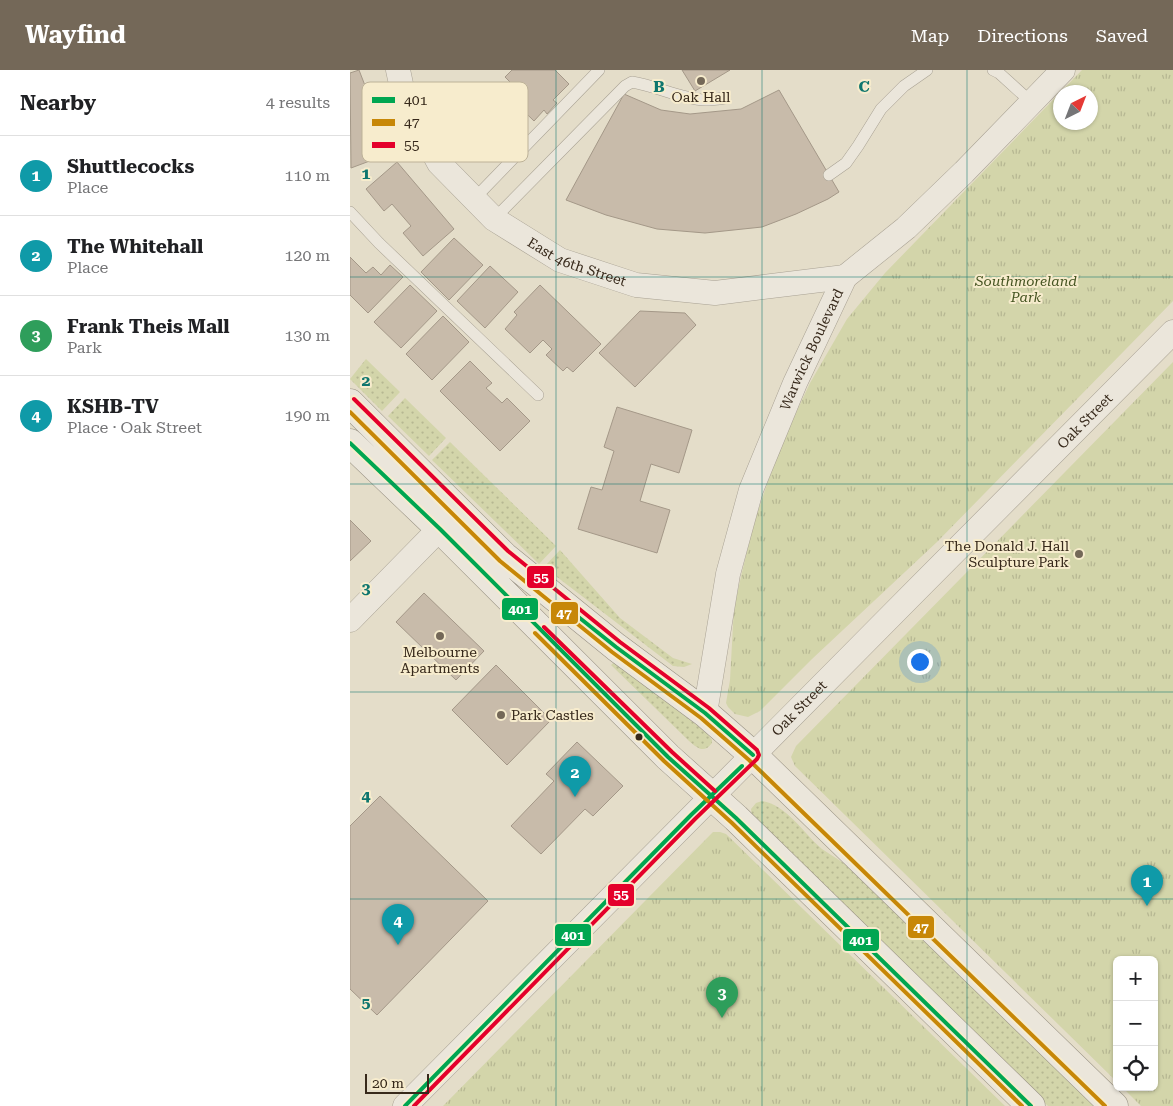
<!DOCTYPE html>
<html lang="en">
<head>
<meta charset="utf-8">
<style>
  body { margin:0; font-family:"Roboto Serif",serif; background:#f6f6f6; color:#202124 }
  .controls { position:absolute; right:15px; bottom:15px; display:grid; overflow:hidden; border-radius:8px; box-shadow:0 1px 4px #0004 }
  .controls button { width:45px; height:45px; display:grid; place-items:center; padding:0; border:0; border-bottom:1px solid #e0e0e0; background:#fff; color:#202124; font:25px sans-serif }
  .compass { position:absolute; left:703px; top:15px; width:45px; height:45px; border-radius:50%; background:#fff; box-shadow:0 1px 4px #0004; rotate:42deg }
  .scale { position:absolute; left:15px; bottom:12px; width:64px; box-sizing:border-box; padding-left:5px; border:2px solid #37291b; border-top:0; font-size:14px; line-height:18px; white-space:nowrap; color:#37291b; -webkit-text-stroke:4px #f7eccd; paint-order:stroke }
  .you { position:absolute; left:569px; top:591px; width:18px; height:18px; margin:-12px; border:4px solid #fff; border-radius:50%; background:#1a73e8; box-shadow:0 0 0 8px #1a73e833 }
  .badge { display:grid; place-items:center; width:32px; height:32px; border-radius:50%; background:#746858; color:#fff; font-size:16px; font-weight:700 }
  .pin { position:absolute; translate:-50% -41px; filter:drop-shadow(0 1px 2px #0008) }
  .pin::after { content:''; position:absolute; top:26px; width:18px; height:15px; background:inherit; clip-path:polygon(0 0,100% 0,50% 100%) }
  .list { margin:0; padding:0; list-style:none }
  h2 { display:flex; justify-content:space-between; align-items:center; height:65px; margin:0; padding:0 20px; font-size:21px }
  h2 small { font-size:16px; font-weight:400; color:#757577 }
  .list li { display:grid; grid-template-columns:32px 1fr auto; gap:15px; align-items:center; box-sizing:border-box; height:80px; padding:0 20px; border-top:1px solid #e0e0e0 }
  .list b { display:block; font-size:19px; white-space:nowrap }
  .list p { margin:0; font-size:16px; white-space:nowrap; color:#757577 }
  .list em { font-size:16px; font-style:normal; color:#757577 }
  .icon { flex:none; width:28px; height:28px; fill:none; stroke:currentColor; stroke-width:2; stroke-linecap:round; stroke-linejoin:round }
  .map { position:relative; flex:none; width:823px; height:1036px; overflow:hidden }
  header { display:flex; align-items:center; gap:30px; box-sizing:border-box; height:70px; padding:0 25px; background:#746858; color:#fff }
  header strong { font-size:24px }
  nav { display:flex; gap:28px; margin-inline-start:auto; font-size:18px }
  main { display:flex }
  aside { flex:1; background:#fff }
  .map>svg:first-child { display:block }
  .grass { fill:url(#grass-dots) }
  .park { fill:url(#park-tufts); fill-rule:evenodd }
  .building { fill:#c8bbaa; stroke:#a49888 }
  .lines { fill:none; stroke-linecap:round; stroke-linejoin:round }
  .lane-casing { stroke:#a8a193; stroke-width:12 }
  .street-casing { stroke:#a8a193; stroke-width:25 }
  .secondary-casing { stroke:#989183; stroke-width:29 }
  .lane { stroke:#ebe6db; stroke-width:11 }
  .street { stroke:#ebe6db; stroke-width:24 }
  .secondary { stroke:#ebe6db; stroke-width:28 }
  .bus-1-casing { stroke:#f7eccd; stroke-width:8 }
  .bus-2-casing { stroke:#f7eccd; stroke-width:8 }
  .bus-3-casing { stroke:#f7eccd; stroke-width:8 }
  .bus-1 { stroke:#00a651; stroke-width:4 }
  .bus-2 { stroke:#c78707; stroke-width:4 }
  .bus-3 { stroke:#e4002b; stroke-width:4 }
  .grid { fill:none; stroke:#0f766e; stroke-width:1; stroke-opacity:0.55 }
  .poi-dot { fill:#746858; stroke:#f7eccd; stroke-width:2 }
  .bus-dot { fill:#37291b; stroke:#f7eccd; stroke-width:2 }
  .labels { text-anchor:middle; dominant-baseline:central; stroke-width:4; stroke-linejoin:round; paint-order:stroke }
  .poi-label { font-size:14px; fill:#37291b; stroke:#f7eccd }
  .street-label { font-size:14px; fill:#37291b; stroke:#f7eccd }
  .park-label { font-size:14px; font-style:italic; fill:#455421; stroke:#f7eccd }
  .key { fill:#f7eccd; stroke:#bdb298; stroke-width:1 }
  .key-label { font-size:14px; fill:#37291b }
  .grid-label { font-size:16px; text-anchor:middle; font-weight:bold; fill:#0f766e; stroke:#f7eccd; stroke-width:4; stroke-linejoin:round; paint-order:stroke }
  .line-badge { stroke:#f7eccd; stroke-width:2 }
  .badge-label { font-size:14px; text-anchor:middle; font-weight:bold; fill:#fff }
</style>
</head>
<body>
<header>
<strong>Wayfind</strong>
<nav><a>Map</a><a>Directions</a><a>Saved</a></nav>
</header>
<main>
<aside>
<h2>Nearby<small>4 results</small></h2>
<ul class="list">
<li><span class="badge" style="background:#0f9aa8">1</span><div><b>Shuttlecocks</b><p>Place</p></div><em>110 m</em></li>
<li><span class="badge" style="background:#0f9aa8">2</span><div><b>The Whitehall</b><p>Place</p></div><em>120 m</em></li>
<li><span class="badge" style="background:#2e9e5b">3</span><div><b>Frank Theis Mall</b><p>Park</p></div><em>130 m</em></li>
<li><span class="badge" style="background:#0f9aa8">4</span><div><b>KSHB-TV</b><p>Place · Oak Street</p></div><em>190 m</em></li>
</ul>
</aside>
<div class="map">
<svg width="823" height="1036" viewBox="0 0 823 1036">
  <defs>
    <pattern id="grass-dots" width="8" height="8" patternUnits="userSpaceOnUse" patternTransform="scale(1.25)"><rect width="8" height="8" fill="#d3d5aa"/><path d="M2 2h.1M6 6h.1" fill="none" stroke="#b6b792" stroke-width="1.8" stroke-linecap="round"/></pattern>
    <pattern id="park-tufts" width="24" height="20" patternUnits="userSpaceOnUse" patternTransform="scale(1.25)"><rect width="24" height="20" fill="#d3d5aa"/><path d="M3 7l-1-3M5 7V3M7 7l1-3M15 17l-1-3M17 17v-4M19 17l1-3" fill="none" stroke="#b6b792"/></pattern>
  </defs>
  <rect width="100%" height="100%" fill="#e4ddc9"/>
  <!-- grass -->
  <path class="grass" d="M 16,289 L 50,322 L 32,341 L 0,309 Z
    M 55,328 L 96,368 L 79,386 L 38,346 Z
    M 100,372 L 206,476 L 189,494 L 82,390 Z
    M 210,480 L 270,548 L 323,588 L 342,594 L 334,597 L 323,596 L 194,497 Z
    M 265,592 L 357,663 L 362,670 L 362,673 C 354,684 347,678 339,671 L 261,595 Z
    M 412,731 C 437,735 453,763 472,779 C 485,788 499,796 512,804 L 750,1036 L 698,1036 L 402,747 L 401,739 L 406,733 Z"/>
  <!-- park -->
  <path class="park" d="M 732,0 L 823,0 L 823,231 L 587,472 L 462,589 L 410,641 L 398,647 L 385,644 L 378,637 L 376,633 L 380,610 L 384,537 L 403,455 L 430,377 L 460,313 L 497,249 L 535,203 ZM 710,22 L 740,22 L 740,52 L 710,52 Z
    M 823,292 L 823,1036 L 791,1036 L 772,1017 L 804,1017 L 804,890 L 767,890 L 767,1012 L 445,696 L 441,687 L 446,676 Z
    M 363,762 L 370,762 L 376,764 L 655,1036 L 93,1036 Z"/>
  <!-- building -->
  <path class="building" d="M 9,0 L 41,83 L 1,98 L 0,3 Z
    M 162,0 L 205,0 L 219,14 L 203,30 L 207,33 L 197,44 L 194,40 L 184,51 L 153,21 L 161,13 L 155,7 Z
    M 332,0 L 380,0 L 345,21 Z
    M 429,20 L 489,122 L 478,129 L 446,144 L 412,157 L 355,163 L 307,159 L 256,145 L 216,130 L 274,24 L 311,40 L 340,44 L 391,39 Z
    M 47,92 L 104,159 L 73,186 L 53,163 L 61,156 L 42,134 L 34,141 L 16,119 Z
    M 104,168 L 133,195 L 99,230 L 71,202 Z
    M 0,187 L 16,203 L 23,197 L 31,205 L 40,195 L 53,207 L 18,243 L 0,225 Z
    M 140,196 L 168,222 L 135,258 L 107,231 Z
    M 60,215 L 87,241 L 51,278 L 24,252 Z
    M 190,215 L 251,274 L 223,302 L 217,297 L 213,301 L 196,285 L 202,279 L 193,270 L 180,283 L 155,259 L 167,245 L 164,242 Z
    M 290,241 L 335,243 L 346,255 L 285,317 L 249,283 Z
    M 93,246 L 119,272 L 82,310 L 56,284 Z
    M 120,291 L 142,313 L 136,318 L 152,333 L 157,328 L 180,351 L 150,381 L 90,321 Z
    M 267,337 L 342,360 L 329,403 L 301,394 L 290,431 L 320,440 L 307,483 L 228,459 L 241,417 L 252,420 L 264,381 L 254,377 Z
    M 0,450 L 21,471 L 0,491 Z
    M 74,523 L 134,581 L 106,610 L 46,552 Z
    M 146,595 L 201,650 L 157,695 L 102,640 Z
    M 227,672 L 273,716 L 243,746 L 235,739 L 191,784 L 161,756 L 204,711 L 196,704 Z
    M 30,726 L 138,831 L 27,945 L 0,919 L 0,756 Z"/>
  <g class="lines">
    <!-- lane casing -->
    <g class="lane-casing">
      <path id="lane" d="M 643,0 L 649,3 L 681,32
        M 479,105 L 496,93 L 508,76 L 531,39 L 554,16 L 577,0
        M 124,129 L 249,0
        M 0,142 L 29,173 L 188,325
        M 144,149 L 275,16 L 282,12 C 307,16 330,29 355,30 C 362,30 369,29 375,28"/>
    </g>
    <!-- street casing -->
    <g class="street-casing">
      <g id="street">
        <path id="s1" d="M 48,0 L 54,28 L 89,93 L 144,149 L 210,190 L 286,215 L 365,223 L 495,207"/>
        <path d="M 0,550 L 103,445"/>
        <path id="s2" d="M 355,643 L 378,504 L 401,420 L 445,313 L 495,207 L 556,158 L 614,102 L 713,0"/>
        <path id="s3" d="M 55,1036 C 310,777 567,520 823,262"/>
      </g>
    </g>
    <!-- secondary casing -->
    <g class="secondary-casing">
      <path id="secondary" d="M 0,333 L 154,486 L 266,577 L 355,643 L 403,685 L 764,1036
        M 0,373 L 90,459 L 318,687 L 386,748 L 681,1036"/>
    </g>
    <!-- lane -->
    <use href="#lane" class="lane"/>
    <!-- street -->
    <use href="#street" class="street"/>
    <!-- secondary -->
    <use href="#secondary" class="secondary"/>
    <!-- bus-1 casing -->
    <g class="bus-1-casing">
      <path id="bus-1" d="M 0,373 L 90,459 L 318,687 L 386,748 L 681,1036
        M 211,533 L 266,577 L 355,643 L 403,685
        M 55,1036 L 341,745 L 392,696"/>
    </g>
    <!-- bus-2 casing -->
    <g class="bus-2-casing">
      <path id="bus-2" d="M 0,342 L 150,491 L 262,582 L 351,648 L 399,690 L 755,1036
        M 185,563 L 314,691 L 382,753 L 672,1036"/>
    </g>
    <!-- bus-3 casing -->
    <g class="bus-3-casing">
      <path id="bus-3" d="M 4,329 L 158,481 L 270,572 L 359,638 L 407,680 L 409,685 L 407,689 L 345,749 L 64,1036
        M 194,557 L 322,682 L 365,721"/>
    </g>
    <!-- bus-1 -->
    <use href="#bus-1" class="bus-1"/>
    <!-- bus-2 -->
    <use href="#bus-2" class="bus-2"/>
    <!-- bus-3 -->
    <use href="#bus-3" class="bus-3"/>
  </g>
  <!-- grid -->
  <path class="grid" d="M 206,0 L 206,1036M 412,0 L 412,1036M 617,0 L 617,1036M 0,207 L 823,207M 0,414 L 823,414M 0,622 L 823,622M 0,829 L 823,829"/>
  <!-- markers -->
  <g class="poi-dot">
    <circle cx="351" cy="11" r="5"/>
    <circle cx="729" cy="484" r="5"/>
    <circle cx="90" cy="566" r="5"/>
    <circle cx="151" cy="645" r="5"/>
  </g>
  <circle class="bus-dot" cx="289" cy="667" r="4.5"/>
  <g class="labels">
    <!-- poi labels -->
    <g class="poi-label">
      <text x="351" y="27">Oak Hall</text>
      <text x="719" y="476" text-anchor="end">The Donald J. Hall<tspan x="719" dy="16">Sculpture Park</tspan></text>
      <text x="90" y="582">Melbourne<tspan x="90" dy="16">Apartments</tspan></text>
      <text x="161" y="645" text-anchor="start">Park Castles</text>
    </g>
    <!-- street labels -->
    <g class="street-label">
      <text stroke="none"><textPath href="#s1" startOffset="275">East 46th Street</textPath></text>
      <text stroke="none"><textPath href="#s2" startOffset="381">Warwick Boulevard</textPath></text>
      <text stroke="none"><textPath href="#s3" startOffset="965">Oak Street</textPath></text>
      <text stroke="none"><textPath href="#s3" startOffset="560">Oak Street</textPath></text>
    </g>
    <!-- park labels -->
    <g class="park-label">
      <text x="676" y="211">Southmoreland<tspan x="676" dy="16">Park</tspan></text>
    </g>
  </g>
  <!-- legend -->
  <rect x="12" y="12" width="166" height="80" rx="8" class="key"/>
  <rect x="22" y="27" width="23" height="6" fill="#00a651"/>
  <rect x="22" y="49" width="23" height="7" fill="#c78707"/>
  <rect x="22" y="72" width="23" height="6" fill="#e4002b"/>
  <g class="key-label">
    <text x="54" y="35">401</text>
    <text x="54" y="57">47</text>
    <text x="54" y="80">55</text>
  </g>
  <g class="grid-label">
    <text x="309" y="22">B</text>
    <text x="514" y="22">C</text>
    <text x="16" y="109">1</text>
    <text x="16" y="316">2</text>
    <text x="16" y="524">3</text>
    <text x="16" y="731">4</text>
    <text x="16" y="938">5</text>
  </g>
  <g class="line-badge">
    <rect x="176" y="495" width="29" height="24" rx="5" fill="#e4002b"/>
    <rect x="151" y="527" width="38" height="24" rx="5" fill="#00a651"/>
    <rect x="200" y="531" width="29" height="24" rx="5" fill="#c78707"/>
    <rect x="257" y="813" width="28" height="24" rx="5" fill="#e4002b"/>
    <rect x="557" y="845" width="28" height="24" rx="5" fill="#c78707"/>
    <rect x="204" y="853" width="38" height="24" rx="5" fill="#00a651"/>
    <rect x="492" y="858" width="38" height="24" rx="5" fill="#00a651"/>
  </g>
  <g class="badge-label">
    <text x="191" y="512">55</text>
    <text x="170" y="544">401</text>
    <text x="214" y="548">47</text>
    <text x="271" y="829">55</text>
    <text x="571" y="862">47</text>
    <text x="223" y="870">401</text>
    <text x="511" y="875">401</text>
  </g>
</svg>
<div class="controls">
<button>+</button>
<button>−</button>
<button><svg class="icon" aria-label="locate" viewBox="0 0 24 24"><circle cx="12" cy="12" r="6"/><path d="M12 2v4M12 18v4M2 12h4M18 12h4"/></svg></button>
</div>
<svg class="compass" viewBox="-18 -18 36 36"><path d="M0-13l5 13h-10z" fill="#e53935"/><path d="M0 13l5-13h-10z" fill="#757577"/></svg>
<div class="scale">20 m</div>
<div class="you"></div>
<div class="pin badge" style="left:797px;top:836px;background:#0f9aa8">1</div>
<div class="pin badge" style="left:225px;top:727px;background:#0f9aa8">2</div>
<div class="pin badge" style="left:372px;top:948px;background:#2e9e5b">3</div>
<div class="pin badge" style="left:48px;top:875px;background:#0f9aa8">4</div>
</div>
</main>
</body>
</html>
